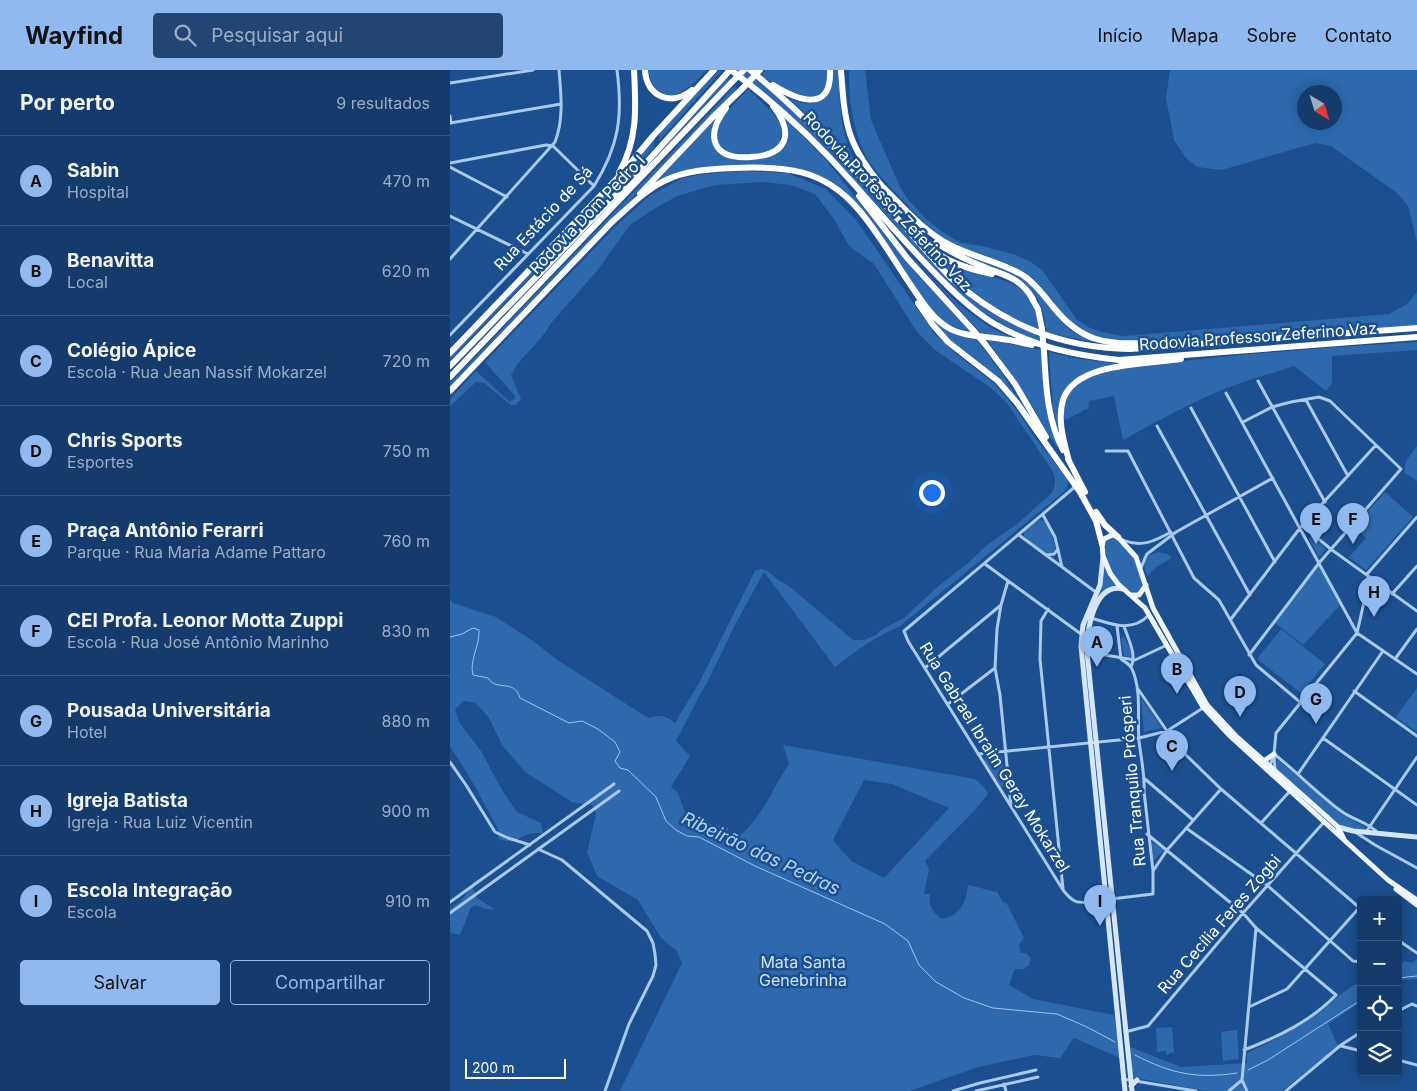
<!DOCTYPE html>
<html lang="pt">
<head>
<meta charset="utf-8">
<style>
  body { margin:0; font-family:Inter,sans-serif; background:#214673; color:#f1f3f6 }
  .controls { position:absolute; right:15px; bottom:15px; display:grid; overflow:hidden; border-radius:5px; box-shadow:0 2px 12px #0003 }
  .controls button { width:45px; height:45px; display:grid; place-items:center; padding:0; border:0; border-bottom:1px solid #33557e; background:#143b6b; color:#f1f3f6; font:25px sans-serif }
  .compass { position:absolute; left:847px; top:15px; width:45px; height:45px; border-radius:50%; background:#143b6b; box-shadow:0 2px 12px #0003; rotate:142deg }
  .scale { position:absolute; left:15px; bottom:12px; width:101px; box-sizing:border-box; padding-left:5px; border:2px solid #fff; border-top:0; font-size:14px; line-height:18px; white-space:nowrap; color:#fff; -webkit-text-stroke:4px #1b4f8f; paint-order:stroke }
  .you { position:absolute; left:481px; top:422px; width:18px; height:18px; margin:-12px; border:4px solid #fff; border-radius:50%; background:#1a73e8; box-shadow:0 0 0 8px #1a73e833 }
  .badge { display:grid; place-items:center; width:32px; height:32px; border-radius:50%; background:#90b9f0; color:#111; font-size:16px; font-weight:700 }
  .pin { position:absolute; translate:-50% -41px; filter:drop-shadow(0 1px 2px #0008) }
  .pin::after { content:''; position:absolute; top:26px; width:18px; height:15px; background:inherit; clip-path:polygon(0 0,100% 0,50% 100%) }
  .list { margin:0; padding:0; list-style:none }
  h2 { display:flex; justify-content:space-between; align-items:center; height:65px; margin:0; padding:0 20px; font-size:21px }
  h2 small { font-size:16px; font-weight:400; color:#9dadc1 }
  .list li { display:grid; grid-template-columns:32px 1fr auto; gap:15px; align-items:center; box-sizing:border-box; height:90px; padding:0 20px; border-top:1px solid #33557e }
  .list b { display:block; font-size:19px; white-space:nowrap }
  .list p { margin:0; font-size:16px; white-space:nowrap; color:#9dadc1 }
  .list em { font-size:16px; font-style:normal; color:#9dadc1 }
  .actions { display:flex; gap:10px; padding:15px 20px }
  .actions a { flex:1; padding:11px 0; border:1px solid #90b9f0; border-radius:5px; text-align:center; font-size:18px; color:#90b9f0 }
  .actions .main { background:#90b9f0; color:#111 }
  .icon { flex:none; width:28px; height:28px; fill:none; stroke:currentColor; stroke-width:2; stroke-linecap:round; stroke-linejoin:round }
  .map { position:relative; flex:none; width:967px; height:1021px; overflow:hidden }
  header { display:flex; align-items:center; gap:30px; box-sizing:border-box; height:70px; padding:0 25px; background:#90b9f0; color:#111 }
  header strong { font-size:24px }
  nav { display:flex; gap:28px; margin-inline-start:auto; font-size:18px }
  .search { width:350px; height:45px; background:#214673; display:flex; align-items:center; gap:12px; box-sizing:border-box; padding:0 18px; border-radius:5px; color:#9dadc1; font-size:19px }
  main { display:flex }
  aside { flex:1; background:#143b6b }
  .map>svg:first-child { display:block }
  .green { fill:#2e69ad; fill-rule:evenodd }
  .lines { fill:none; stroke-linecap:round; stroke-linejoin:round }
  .stream { stroke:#9cc4f0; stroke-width:1 }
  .street { stroke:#a9c9ee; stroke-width:3 }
  .secondary { stroke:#d6e6fa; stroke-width:5 }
  .primary { stroke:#f0f6ff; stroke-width:5 }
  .highway { stroke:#fff; stroke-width:6 }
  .highway-bridge { stroke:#fff; stroke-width:6 }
  .labels { text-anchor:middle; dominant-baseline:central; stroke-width:5; stroke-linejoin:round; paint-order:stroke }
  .street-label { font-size:16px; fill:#fff; stroke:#1b4f8f }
  .park-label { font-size:16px; fill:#cfe3fa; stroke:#1b4f8f }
  .water-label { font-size:18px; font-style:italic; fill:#b5d3f5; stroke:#1b4f8f }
</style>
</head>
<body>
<header>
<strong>Wayfind</strong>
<div class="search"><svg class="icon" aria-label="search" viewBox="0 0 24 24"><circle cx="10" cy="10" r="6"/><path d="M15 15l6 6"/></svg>Pesquisar aqui</div>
<nav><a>Início</a><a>Mapa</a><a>Sobre</a><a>Contato</a></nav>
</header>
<main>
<aside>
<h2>Por perto<small>9 resultados</small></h2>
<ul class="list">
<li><span class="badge">A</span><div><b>Sabin</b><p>Hospital</p></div><em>470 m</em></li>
<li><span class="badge">B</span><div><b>Benavitta</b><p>Local</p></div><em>620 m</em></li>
<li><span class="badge">C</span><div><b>Colégio Ápice</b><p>Escola · Rua Jean Nassif Mokarzel</p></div><em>720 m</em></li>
<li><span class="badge">D</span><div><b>Chris Sports</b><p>Esportes</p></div><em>750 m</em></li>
<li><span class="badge">E</span><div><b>Praça Antônio Ferarri</b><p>Parque · Rua Maria Adame Pattaro</p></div><em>760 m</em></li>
<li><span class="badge">F</span><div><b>CEI Profa. Leonor Motta Zuppi</b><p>Escola · Rua José Antônio Marinho</p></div><em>830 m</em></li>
<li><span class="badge">G</span><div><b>Pousada Universitária</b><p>Hotel</p></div><em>880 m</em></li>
<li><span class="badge">H</span><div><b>Igreja Batista</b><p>Igreja · Rua Luiz Vicentin</p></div><em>900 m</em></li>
<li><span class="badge">I</span><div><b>Escola Integração</b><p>Escola</p></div><em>910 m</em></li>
</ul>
<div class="actions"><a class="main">Salvar</a><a>Compartilhar</a></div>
</aside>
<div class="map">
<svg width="967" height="1021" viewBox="0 0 967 1021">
  <rect width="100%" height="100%" fill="#1b4f8f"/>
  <!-- green -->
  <path class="green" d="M 198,0 L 257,0 C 236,22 208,46 198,0 Z
    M 269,0 L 271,2 L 209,71 L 210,62 Z
    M 286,0 L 295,0 L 346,42 L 533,237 L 562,253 L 589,264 L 589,271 C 556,259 528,241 502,217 C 433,143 367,62 286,0 Z
    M 316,0 L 379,0 C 377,48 333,21 311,5 Z
    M 383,0 L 388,0 C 390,25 389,51 398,75 C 400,83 406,92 410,100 L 370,57 L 338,28 C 355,35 363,37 375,22 C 381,14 383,10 383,0 Z
    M 399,0 L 415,0 L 421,50 L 449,115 L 456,127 L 474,147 L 491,161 L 511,173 L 533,176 L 566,185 L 581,192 L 593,201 L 627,250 L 640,258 L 652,262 L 672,266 L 688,265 L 939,244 L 957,234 L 967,222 L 967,255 C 900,259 834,265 767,269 C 743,270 719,271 695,271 C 685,271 675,273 665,271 C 613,265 613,232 578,205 C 559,190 524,184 501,173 C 483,164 470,149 456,134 C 445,122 433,110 423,97 C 403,69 399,33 399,0 Z
    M 720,0 L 967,0 L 967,172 L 958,136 L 947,123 L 881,76 L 865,73 L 772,100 L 747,97 L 736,88 L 724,70 L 716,28 ZM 884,22 L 884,52 L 854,52 L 854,22 Z
    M 277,7 L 280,9 L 205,90 L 204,89 Z
    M 285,16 L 287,19 L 0,319 L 0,313 Z
    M 298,19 L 321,41 L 331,55 L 332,62 L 329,75 L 320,82 L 292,85 L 277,82 L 268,74 L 266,59 L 272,47 Z
    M 333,46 L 376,90 L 463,200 L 522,262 L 500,256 L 482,241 L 396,124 L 349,99 L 326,95 L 261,97 L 204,113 L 265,50 L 262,63 L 274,86 C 284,91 292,90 302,89 C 330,87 348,76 333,46 Z
    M 205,68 L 203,78 L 188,95 L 0,290 L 0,286 L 157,123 Z
    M 293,101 L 337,103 L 376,119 L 406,150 L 484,263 L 504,282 L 545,314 L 571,346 L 582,364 L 616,407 L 618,412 L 616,420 L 449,557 C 425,566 405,582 385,597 L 314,502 L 285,555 L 257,613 L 253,619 L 226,671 L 240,686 L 221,717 L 228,723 L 235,743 L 241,744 L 252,752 L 278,758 L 277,764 L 283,770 C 311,753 321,720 339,694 L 333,675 L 525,709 L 533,716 L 538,724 L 523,742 L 475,791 L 479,799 L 474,824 L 480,824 C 478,836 482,841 491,849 C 510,846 516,833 518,815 L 547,822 L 553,832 L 557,834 L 574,868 L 569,875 L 571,883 L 576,883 L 581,888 L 579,895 L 574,899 L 565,899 L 559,915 L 583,929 L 664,945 L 670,988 L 624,968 L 610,988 L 584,985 L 528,997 L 460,1021 L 170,1021 L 232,893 L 227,881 L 211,868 L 188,830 L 147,806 L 137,782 L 146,744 L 142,735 L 122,732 L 75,702 L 52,675 L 39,648 L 26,633 L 14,631 L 5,639 L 9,652 L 31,681 L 52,720 L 67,742 L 91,753 L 93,763 C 87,763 81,763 76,765 C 62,771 67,774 49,769 L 47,757 L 23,713 L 0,676 L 0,529 L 3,533 L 46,547 L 83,571 L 106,589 L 195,646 L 200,648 C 210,644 217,646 225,653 L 251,609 L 305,501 L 311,499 L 316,500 L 327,509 L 340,517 L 403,570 L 414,570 L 426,565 L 431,560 L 454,548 L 486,518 L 518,493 L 537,475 L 567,454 L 602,423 L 605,414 L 605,407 L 602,400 L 557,333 L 541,318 L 485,280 L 467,262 L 424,194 L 399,176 L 384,149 L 365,124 L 341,115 L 312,112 L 265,115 L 227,126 L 199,142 L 180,155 L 147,201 L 101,253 C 91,273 71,285 61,305 L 71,329 L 66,335 L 61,335 L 34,313 L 26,312 L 0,336 L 0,329 L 26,301 L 60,332 L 66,327 L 35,292 L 165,157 L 199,126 L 233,108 L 253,104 ZM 414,710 L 442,714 L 499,738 L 434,808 L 401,791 L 383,770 Z
    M 443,166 C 480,204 515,251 566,269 L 531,263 Z
    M 506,181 C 529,189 555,195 574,209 C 591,222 601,241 615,255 C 625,265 640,270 653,274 L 597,263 C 591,201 551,205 506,181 Z
    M 488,188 C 498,193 509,198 520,201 C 558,212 585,212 589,260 C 550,243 515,220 488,188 Z
    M 477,243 L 511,266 L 526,269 L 551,302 L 582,349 L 570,332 L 554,313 L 495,266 Z
    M 537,269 L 590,280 L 597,342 L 609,375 L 606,377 L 582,336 Z
    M 967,272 L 967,280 L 882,286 L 882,313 L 876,321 L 844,296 C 818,305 792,311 767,322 C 735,336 704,353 673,370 L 664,326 L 639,331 L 638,339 L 633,340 L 633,341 L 615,350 C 611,337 617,321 628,313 C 653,296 688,297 717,293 C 800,283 883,277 967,272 Z
    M 599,282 L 624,288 L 670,294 C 629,303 604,313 608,360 L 603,339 Z
    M 967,376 L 967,411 L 954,402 L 956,391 Z
    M 935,422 L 963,447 L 916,500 L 899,487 L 916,468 L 904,457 Z
    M 589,450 L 595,451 L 604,470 L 605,480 L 600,483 L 595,483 L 574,466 L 574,461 Z
    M 862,466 L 876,479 L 869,487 L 859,469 Z
    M 663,467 C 682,474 688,498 693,515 L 689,522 C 673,526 657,497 654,483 C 654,479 655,475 655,471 Z
    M 708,482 L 717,484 L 722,488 L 706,497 L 698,506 C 693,500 694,492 697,486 Z
    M 869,495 L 890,535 L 853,575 L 824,552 Z
    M 654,496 L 668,516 C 647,516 643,547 635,561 C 634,539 657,522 654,496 Z
    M 831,559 L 875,594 L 851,623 L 807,589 Z
    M 674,566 L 682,584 L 679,587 L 674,585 L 671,569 Z
    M 967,618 L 967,662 L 946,647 Z
    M 691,628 L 712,658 L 694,662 Z
    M 540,684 L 552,686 L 556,714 L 554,717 L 550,716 L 535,691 L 535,688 Z
    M 828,690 L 891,744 L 915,757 L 916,759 L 914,761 L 894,757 L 887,754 L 826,700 L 827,691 Z
    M 700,771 L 714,780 L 703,791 Z
    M 26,809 L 23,819 L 27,828 L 44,839 L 36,839 L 26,835 L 21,837 L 10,865 L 0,863 L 0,839 L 11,831 Z
    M 967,889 L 967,909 L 948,910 L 948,894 L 955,891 L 962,893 Z
    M 911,911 L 911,932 L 878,954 L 888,976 L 832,1021 L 755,1021 L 682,1007 L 680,977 L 731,997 L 797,993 L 797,983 C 819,973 841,962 861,948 C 878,936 892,921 911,911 Z
    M 722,957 L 724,982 L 716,985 L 716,981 L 707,982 L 706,958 Z
    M 787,960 L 789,989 L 773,991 L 771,962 Z"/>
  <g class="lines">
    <!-- stream -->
    <path class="stream" d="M 0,567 L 12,564 L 23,558 L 29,560 C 30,575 19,591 23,605 L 38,608 C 46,622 64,608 70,628 L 119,653 L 132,651 L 148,659 L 165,672 L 170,682 L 165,691 L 170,698 L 178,700 L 206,727 L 216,751 L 226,760 L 237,766 L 249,767 L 305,796 L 435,854 L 458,871 L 469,895 L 486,912 L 514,928 L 543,938 L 607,944 L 637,957 L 665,972
      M 948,908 L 967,906
      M 685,985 C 722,1004 746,1009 787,1003
      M 798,1000 L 818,990 L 911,930"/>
    <!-- street -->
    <path class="street" d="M 0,13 L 83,0
      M 0,46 L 1,53
      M 0,53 L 111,34
      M 0,93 L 96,75 L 103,76 L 144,116
      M 0,97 L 57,127
      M 0,146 L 78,184
      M 0,189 L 105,72 C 114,49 111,24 109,0
      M 0,265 L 144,116 C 169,76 173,46 167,0
      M 808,311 L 875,432
      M 776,323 L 907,563 L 967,604
      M 856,330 L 898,406
      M 741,338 L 825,492
      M 793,352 L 822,337 L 841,332 L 869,327 L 880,331 L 951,399 L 869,493 L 799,585
      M 707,356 L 800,525
      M 656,381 L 678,381 L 744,508 L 769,530 L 806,595 L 850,632
      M 626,416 L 454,561 L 458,571 L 613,820 C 624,834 627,833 645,832
      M 593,445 L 605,467 L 612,497
      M 853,456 L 882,480 L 967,541
      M 569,465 L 647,523
      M 673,470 C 691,478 705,471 721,462
      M 596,485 L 604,484 L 608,479
      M 535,494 L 631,564 L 637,566
      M 691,498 L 695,488 L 697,484 L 726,462 L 823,408
      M 558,511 L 551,535 L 547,559 L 545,598 L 550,625 L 561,736
      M 942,524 L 967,496
      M 598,539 L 591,551 L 590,589 L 613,819
      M 641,548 C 661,554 682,563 699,545
      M 781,549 L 850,458 L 926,375
      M 674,556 C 678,569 687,584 681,597
      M 637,582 L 685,590 L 717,575
      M 945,589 L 967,559
      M 475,598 L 551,535
      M 688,619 L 726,674 L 737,686 L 771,719 L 911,839
      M 904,621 L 967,666
      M 498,634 L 545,598
      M 873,668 L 967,735
      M 528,684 L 689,668 L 717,661 L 753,638
      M 824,684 C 847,702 868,724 891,741 C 903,750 918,752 928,763
      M 824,684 L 825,700
      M 0,692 L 16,715 L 45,762 L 58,768 L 80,775
      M 820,696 L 824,684 L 826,663 L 907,563 L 919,510 L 917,504 L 967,447
      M 848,704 L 933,581
      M 695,709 L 743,750
      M 811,753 L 840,721
      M 736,758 L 818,816 L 903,891 L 911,892
      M 905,762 L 925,775 L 967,798
      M 916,762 L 967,687
      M 697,764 L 793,843 L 806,858 L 886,925 C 861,951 828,967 794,980
      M 88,779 L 112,790 L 197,861 L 203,873 L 205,884 L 206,895 L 203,906 L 179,954 L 155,1021
      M 703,801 L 717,780 L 771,719
      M 661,829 L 703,824 L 703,801 L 694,721 C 695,705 691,688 689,671 C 687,648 692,621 682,599 C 680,594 675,592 671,589 L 667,556
      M 0,832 L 164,714
      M 0,843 L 169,721
      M 948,870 L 967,883
      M 948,891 L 950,890
      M 799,937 L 837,919 L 909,838
      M 948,941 L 962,934 L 967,936
      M 675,962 L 698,956 L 793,843 L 874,752
      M 891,976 L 911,981
      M 948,990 L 967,995
      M 673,1009 L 746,1021
      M 554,1014 L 556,1021
      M 503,1021 L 530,1013 L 586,1000
      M 526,1021 L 588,1007
      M 779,1021 L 792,1010
      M 797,1021 L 792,1010 L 806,858
      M 836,1021 L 891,975 L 911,962"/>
    <!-- secondary -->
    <path class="secondary" d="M 653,487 L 650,515 L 633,555 L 631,576 L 675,1021
      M 673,519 C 644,512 636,562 637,582 L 682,1021
      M 888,757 L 903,761 L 967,767
      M 681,1016 L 687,1010"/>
    <!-- primary -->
    <path class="primary" d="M 682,525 L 689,525 L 696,515
      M 814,691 L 824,684
      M 894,769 L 888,757 L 876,746 L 786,666 L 757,635 L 703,538 L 686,487 L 668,467 L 662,465 L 654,469 L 652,474 L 653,486 L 660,503 L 668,514 L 695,538 L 753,637 L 780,666 L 938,810 L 967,830
      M 946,819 L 967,835"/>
    <!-- highway -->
    <path class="highway" d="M 195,0 C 196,27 222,37 242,20
      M 281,0 C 325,33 364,69 401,111 C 427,140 453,170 480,198 C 499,218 519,238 543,253 C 584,277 623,285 669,290 L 967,267
      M 300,0 C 376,61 434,136 500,207 C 552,254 610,278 680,279 L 967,258
      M 391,0 C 395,57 397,76 436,121
      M 323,15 C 347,30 382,44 380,0
      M 276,38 C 254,67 263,90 301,87 C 337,85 345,64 323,36
      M 169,103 C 188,69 186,38 184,0
      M 434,118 C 454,138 474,162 500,175 C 524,188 551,191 574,206 C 586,214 595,227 605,239 C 631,271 656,275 696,273
      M 190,124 L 263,47 L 293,18
      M 409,126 L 458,189 L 523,260
      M 161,153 C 178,138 194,121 214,111 C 236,100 260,99 284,98 C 334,96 373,98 408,139 C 428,162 443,189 460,214 C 471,230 481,247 497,257 C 513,267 534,266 552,269 C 562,270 572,273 582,275
      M 473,172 C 493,191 515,198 542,204
      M 486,173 C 501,182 516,190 532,196 C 554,206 569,206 583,229
      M 580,225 L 588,239 L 592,259
      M 468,233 L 483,255 L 498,272 L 548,311 L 567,333 L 630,422 L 646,451 L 652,474
      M 535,274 L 565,314 L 596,367
      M 594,282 C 596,316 597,349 613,380
      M 0,283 L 173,102 L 203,66 L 264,0
      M 0,296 L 185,105 L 280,0
      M 0,307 L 282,12
      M 0,321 L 163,151
      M 618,389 L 635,422
      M 619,391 C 614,372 607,350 613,330 C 625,292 698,294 731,289
      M 646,442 L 655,455 L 668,467"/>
    <!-- highway-bridge -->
    <path class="highway-bridge" d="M 282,12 L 294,0
      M 293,18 L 310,0
      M 592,259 L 594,282
      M 523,260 L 535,274"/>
  </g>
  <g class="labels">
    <!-- street labels -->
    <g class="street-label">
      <text transform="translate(438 131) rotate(47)">Rodovia Professor Zeferino Vaz</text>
      <text transform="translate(137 144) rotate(-46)">Rodovia Dom Pedro I</text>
      <text transform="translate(93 148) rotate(-47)">Rua Estácio de Sá</text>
      <text transform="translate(808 266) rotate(-4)">Rodovia Professor Zeferino Vaz</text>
      <text transform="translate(545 687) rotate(58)">Rua Gabrael Ibraim Geray Mokarzel</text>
      <text transform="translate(682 711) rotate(-95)">Rua Tranquilo Prósperi</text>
      <text transform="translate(769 854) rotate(-49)">Rua Cecília Feres Zogbi</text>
    </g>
    <!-- park labels -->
    <g class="park-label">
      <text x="353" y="892">Mata Santa<tspan x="353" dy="18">Genebrinha</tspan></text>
    </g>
    <!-- water labels -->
    <g class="water-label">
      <text transform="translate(311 783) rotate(25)">Ribeirão das Pedras</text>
    </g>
  </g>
</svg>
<div class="controls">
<button>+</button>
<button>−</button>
<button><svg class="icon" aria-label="locate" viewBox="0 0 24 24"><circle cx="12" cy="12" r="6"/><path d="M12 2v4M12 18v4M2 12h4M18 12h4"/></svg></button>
<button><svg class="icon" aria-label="layers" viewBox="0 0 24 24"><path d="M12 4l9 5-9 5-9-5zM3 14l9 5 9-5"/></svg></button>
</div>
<svg class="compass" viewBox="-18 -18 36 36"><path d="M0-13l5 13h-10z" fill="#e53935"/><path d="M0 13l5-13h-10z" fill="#9dadc1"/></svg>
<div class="scale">200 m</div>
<div class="you"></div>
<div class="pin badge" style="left:647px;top:597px">A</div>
<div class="pin badge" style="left:727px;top:624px">B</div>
<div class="pin badge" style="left:722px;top:701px">C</div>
<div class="pin badge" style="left:790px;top:647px">D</div>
<div class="pin badge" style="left:866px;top:474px">E</div>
<div class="pin badge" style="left:903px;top:474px">F</div>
<div class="pin badge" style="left:866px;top:654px">G</div>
<div class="pin badge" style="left:924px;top:547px">H</div>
<div class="pin badge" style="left:650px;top:856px">I</div>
</div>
</main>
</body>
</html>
